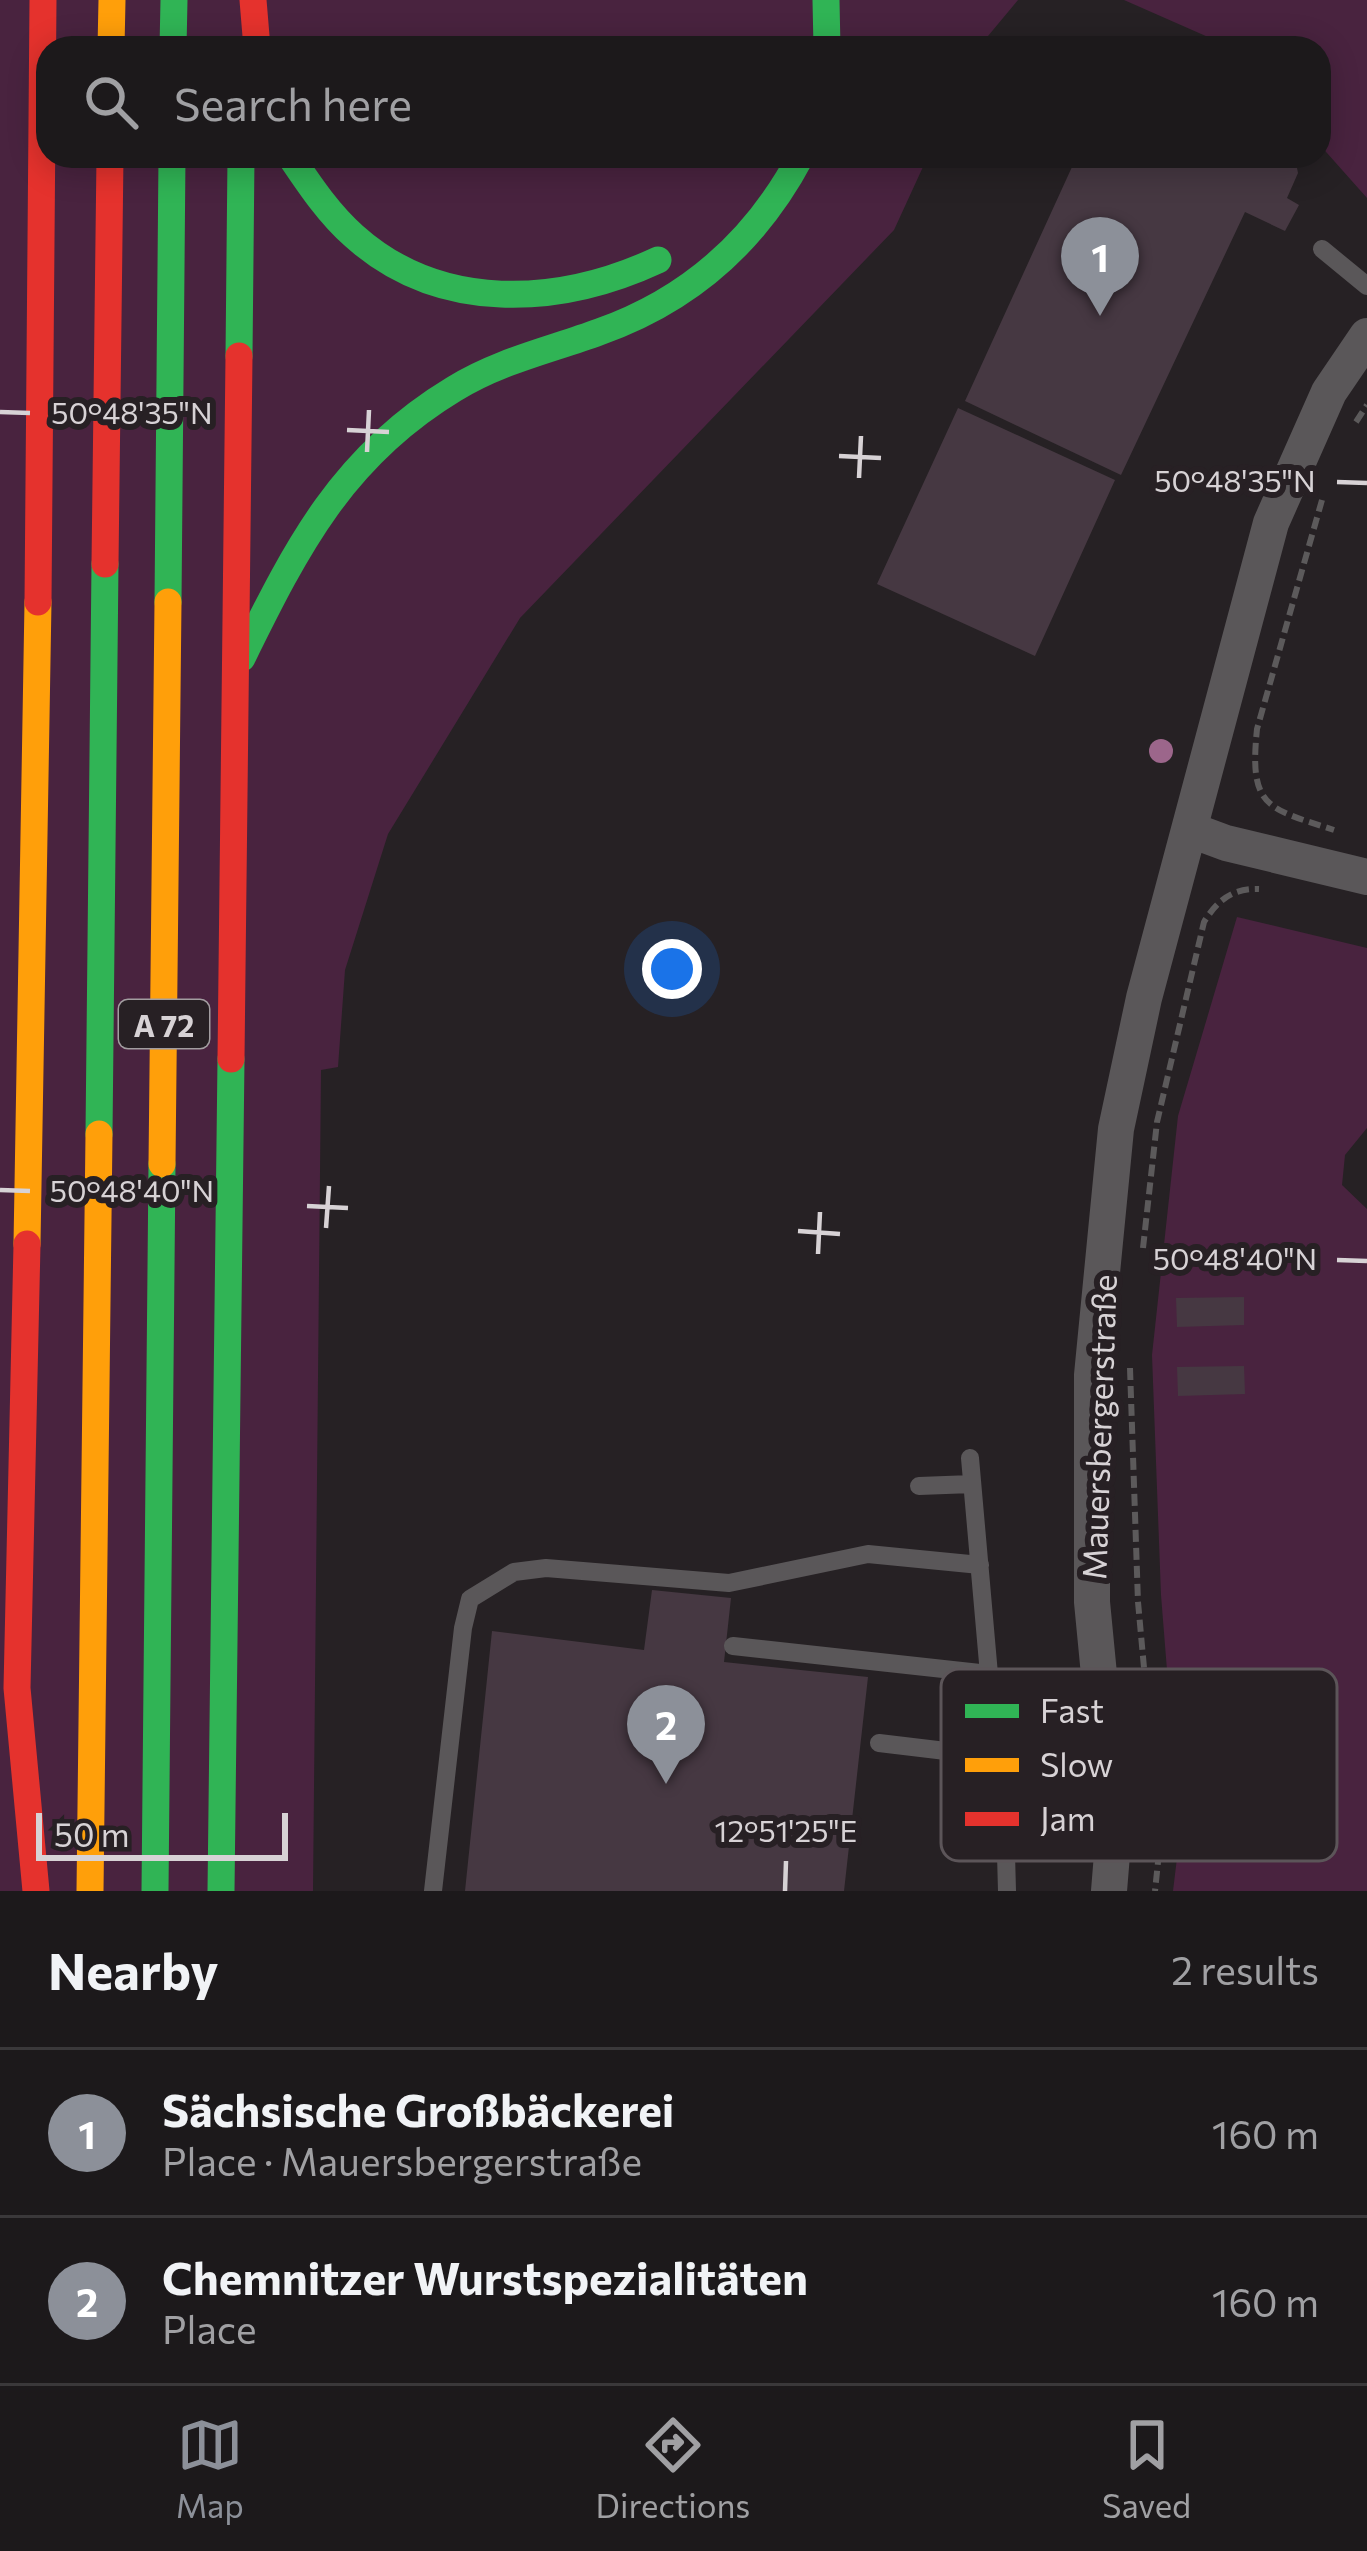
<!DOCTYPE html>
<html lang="en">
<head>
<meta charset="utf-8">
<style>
  body { margin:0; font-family:Commissioner,sans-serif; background:#292628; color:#f1f3f6 }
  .scale { position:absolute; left:36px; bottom:30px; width:252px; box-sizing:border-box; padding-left:12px; border:6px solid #d7d2d5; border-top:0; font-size:33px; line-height:42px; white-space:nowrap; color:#d7d2d5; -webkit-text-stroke:9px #272024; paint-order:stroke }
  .you { position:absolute; left:672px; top:969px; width:42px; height:42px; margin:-30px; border:9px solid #fff; border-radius:50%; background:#1a73e8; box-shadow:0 0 0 18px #1a73e833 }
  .badge { display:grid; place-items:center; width:78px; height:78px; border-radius:50%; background:#8c9099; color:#fff; font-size:39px; font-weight:700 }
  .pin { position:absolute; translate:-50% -99px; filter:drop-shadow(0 3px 6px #0008) }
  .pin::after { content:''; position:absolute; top:63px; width:42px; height:36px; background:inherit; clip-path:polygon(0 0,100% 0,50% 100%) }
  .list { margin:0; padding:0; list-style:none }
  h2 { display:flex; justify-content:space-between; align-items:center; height:156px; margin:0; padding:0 48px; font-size:51px }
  h2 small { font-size:39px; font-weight:400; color:#a0a0a3 }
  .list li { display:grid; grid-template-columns:78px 1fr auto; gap:36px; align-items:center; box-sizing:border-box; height:168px; padding:0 48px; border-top:3px solid #3a383a }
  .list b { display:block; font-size:45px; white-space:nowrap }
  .list p { margin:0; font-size:39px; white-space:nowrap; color:#a0a0a3 }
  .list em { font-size:39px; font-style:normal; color:#a0a0a3 }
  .icon { flex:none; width:66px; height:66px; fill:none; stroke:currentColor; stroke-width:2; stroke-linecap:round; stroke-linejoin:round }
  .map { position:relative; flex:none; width:1367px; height:1891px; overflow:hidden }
  .search { position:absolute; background:#1c191b; box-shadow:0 6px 30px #0003; left:36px; right:36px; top:36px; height:132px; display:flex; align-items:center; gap:30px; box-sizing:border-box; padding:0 42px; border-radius:36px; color:#a0a0a3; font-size:45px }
  .sheet { height:492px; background:#1c191b }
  nav { display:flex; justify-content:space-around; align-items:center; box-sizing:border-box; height:168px; border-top:3px solid #3a383a; background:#1c191b; font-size:33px; color:#a0a0a3 }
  nav a { display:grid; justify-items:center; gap:6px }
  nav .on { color:#8c9099 }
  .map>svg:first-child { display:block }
  .green { fill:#49233f }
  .building { fill:#463842 }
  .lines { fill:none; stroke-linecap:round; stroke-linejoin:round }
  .path { stroke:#5c5a5b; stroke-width:6; stroke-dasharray:12 6; stroke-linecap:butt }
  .lane { stroke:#5a5759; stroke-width:18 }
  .street { stroke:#5a5759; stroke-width:36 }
  .fast { stroke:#30b455; stroke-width:27 }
  .slow { stroke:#ff9f0a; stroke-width:27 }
  .jam { stroke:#e5322d; stroke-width:27 }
  .tree { fill:#9c668b }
  .ticks { fill:none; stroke:#d7d2d5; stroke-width:4.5 }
  .labels { text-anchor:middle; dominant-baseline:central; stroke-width:12; stroke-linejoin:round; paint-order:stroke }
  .shield { fill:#272024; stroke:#a29da0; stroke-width:3 }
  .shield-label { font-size:30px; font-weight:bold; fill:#d7d2d5 }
  .street-label { font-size:33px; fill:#d7d2d5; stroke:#272024 }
  .key { fill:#272024; stroke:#5c5559; stroke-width:3 }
  .key-label { font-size:33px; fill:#d7d2d5 }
  .ticks-label { font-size:30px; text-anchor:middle; fill:#d7d2d5; stroke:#272024; stroke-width:12; stroke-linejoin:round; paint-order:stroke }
</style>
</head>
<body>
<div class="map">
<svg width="1367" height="1891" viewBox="0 0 1367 1891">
  <rect width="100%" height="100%" fill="#262124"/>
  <!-- green -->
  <path class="green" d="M 0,0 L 1018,0 L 978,48 L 48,48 L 48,156 L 928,156 L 894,230 L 520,618 L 388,834 L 345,970 L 338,1067 L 321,1070 L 313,1891 L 0,1891 Z
    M 1124,0 L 1367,0 L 1367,198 L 1319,144 L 1319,48 L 1233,48 Z
    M 1237,917 L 1367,948 L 1367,1128 L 1345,1155 L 1342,1185 L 1367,1209 L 1367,1891 L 1173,1891 L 1180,1833 L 1161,1595 L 1152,1355 L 1178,1116 Z"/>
  <!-- building -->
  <path class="building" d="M 1077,156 L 1273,156 L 1297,168 L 1298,173 L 1287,198 L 1299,205 L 1285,231 L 1245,212 L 1121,475 L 965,401 Z
    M 958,408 L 1115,480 L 1035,656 L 877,584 Z
    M 1244,1297 L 1244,1325 L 1177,1327 L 1176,1298 Z
    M 1244,1366 L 1245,1394 L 1178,1396 L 1177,1367 Z
    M 652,1590 L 731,1598 L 724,1662 L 868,1677 L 844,1891 L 465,1891 L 492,1631 L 644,1650 Z"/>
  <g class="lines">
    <!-- path -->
    <path class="path" d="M 1356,422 L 1367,405
      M 1322,500 L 1257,729 C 1249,807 1266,808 1334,830
      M 1143,1248 L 1157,1122 L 1204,922 C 1217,901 1232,888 1259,889
      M 1130,1368 L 1138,1602 L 1160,1843 L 1155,1891"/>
    <!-- lane -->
    <path class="lane" d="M 1322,249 L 1367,286
      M 970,1458 L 996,1754
      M 919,1486 L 972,1484
      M 733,1646 L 989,1674
      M 879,1743 L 996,1757
      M 433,1891 L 463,1628 L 470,1599 L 514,1572 L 546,1568 L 729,1583 L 868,1554 L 980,1565
      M 1007,1891 L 1005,1817 L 996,1754 L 1099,1745"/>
    <!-- street -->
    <path class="street" d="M 1191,830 L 1226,843 L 1367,877
      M 1109,1891 L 1114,1830 L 1092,1602 L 1092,1375 L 1116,1129 L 1144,998 L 1271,523 L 1329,392 L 1367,336"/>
    <!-- fast -->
    <path class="fast" d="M 826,0 L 827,48
      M 173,48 L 174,0
      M 290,156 C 309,184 328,213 354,236 C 440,313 559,306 658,260
      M 239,356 L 241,156
      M 168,602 L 172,156
      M 242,658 C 297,546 343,456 454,389 C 499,361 550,350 599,332 C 690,300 756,241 801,156
      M 99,1134 L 105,564
      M 155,1891 L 162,1164
      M 221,1891 L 231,1059"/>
    <!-- slow -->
    <path class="slow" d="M 111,48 L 112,0
      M 162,1164 L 168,602
      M 27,1244 L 38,602
      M 90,1891 L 99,1134"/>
    <!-- jam -->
    <path class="jam" d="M 253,0 L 257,48
      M 105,564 L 110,156
      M 38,602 L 43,0
      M 231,1059 L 239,356
      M 27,1244 L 17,1688 L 36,1891"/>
  </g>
  <!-- trees -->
  <circle class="tree" cx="1161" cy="751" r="12"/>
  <!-- ticks -->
  <path class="ticks" d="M 0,412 L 30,413M 347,430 L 389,432M 367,452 L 369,410M 839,456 L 881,458M 859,478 L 861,436M 1337,482 L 1367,483M 0,1190 L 30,1191M 307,1206 L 348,1208M 326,1228 L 329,1186M 798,1231 L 840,1234M 818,1254 L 820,1212M 1337,1260 L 1367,1261M 785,1891 L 786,1861"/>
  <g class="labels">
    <!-- shield labels -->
    <rect class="shield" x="119" y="1000" width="90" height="48" rx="9"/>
    <g class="shield-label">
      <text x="164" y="1024">A 72</text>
    </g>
    <!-- street labels -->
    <g class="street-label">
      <text transform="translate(1098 1427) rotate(-88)">Mauersbergerstraße</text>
    </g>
  </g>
  <!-- legend -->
  <rect x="941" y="1669" width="396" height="192" rx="18" class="key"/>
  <rect x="965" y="1704" width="54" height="14" fill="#30b455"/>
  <rect x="965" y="1758" width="54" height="14" fill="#ff9f0a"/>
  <rect x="965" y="1812" width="54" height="14" fill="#e5322d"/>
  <g class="key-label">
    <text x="1040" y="1723">Fast</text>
    <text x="1040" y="1777">Slow</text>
    <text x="1040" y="1831">Jam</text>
  </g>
  <g class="ticks-label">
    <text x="132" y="424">50°48'35"N</text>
    <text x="1235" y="492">50°48'35"N</text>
    <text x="132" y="1202">50°48'40"N</text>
    <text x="1235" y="1270">50°48'40"N</text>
    <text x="786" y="1842">12°51'25"E</text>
  </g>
</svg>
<div class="scale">50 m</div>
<div class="you"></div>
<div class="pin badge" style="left:1100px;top:316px">1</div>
<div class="pin badge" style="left:666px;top:1784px">2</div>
<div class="search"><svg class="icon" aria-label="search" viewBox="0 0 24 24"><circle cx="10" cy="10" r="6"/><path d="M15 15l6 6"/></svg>Search here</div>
</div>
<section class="sheet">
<h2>Nearby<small>2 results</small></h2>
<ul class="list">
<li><span class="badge">1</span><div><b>Sächsische Großbäckerei</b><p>Place · Mauersbergerstraße</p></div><em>160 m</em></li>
<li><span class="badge">2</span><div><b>Chemnitzer Wurstspezialitäten</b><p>Place</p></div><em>160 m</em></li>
</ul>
</section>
<nav>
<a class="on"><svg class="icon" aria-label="map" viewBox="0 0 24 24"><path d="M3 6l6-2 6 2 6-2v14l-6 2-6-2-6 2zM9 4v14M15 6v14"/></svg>Map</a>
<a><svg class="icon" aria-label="directions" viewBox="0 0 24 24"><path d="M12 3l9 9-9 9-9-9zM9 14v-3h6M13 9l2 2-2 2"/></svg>Directions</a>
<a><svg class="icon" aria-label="saved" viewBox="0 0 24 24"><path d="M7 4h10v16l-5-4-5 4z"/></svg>Saved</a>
</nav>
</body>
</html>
